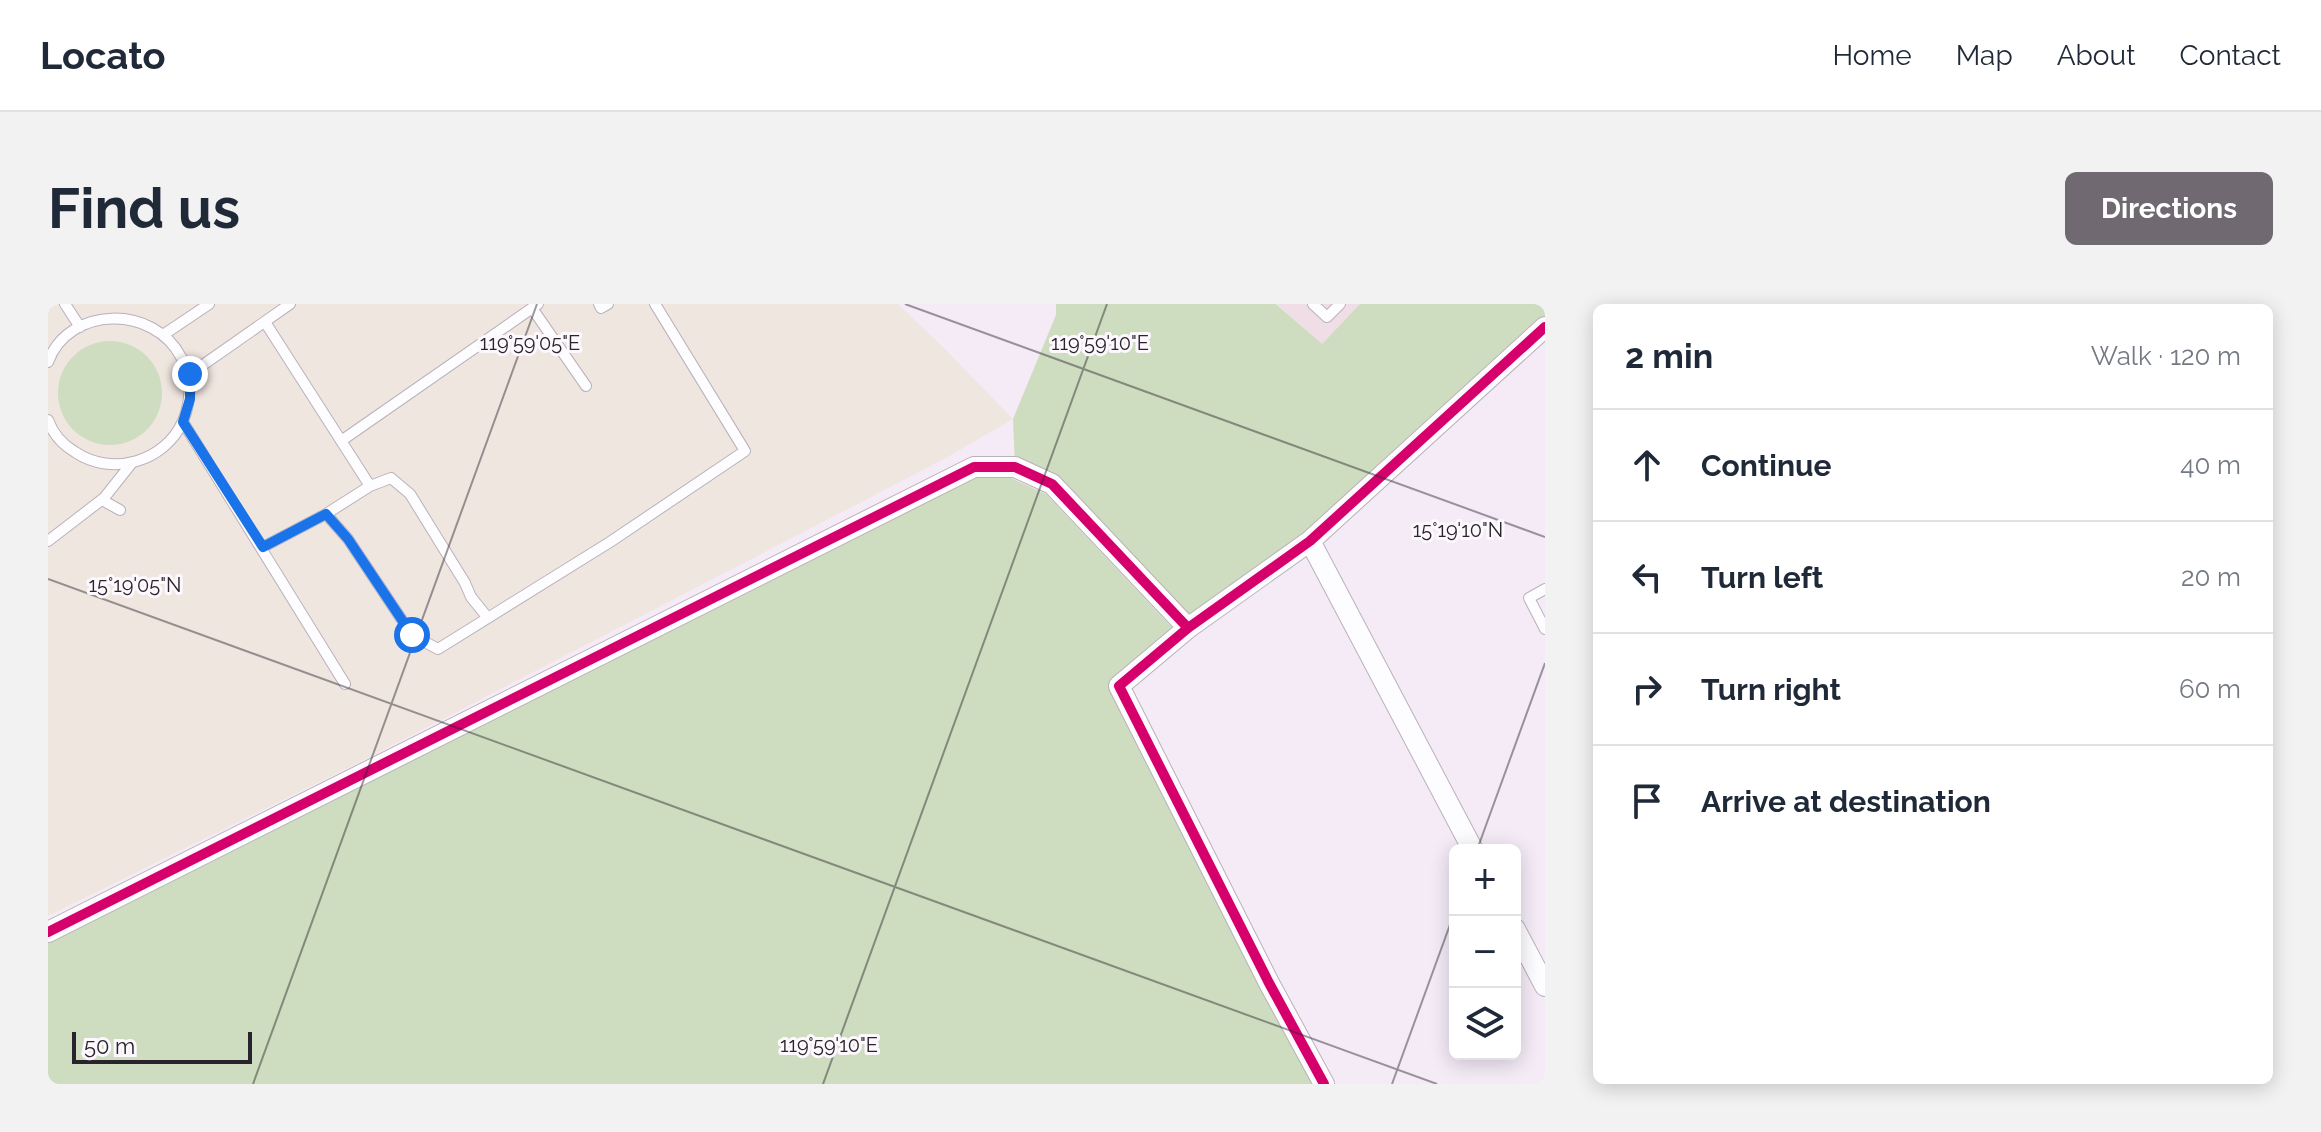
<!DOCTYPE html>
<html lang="en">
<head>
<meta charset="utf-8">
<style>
  body { margin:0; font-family:Raleway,sans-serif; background:#f2f2f3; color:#1f2937 }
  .controls { position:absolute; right:24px; bottom:24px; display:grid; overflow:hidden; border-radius:12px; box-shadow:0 4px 20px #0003 }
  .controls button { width:72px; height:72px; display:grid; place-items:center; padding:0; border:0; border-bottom:2px solid #e0e1e3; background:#fff; color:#1f2937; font:40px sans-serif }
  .scale { position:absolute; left:24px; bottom:20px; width:180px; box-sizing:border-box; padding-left:8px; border:4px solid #29232b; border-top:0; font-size:22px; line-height:28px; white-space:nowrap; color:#29232b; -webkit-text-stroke:6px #fcf8fd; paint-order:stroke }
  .stop { position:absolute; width:24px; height:24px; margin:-18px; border:6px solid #1a73e8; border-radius:50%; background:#fff }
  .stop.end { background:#1a73e8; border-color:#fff; box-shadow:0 2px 8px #0008 }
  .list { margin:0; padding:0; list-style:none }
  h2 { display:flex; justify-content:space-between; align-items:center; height:104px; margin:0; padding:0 32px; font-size:34px }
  h2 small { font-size:26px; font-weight:400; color:#747a83 }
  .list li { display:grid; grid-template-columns:52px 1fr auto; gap:24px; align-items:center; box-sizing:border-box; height:112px; padding:0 32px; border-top:2px solid #e0e1e3 }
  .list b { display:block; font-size:30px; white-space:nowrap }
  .list em { font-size:26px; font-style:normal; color:#747a83 }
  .icon { flex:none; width:44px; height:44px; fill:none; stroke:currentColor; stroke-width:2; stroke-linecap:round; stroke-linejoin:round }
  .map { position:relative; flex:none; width:1497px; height:780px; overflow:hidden; border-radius:12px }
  header { display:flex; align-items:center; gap:48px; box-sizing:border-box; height:112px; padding:0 40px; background:#fff; border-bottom:2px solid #e0e1e3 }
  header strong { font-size:38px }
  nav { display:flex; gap:44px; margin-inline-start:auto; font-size:28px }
  .intro { display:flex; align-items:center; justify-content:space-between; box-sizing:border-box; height:192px; padding:0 48px }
  h1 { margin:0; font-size:56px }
  .button { padding:20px 36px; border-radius:12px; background:#706972; color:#fff; font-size:28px; font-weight:700 }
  main { display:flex; gap:48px; padding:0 48px }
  aside { flex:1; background:#fff; border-radius:12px; box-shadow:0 4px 20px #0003 }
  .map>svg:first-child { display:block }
  .commercial { fill:#f0dee7 }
  .education { fill:#f0e6e0 }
  .green { fill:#cedcbf }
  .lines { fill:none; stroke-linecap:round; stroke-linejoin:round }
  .service-casing { stroke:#b9b1bb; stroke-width:12 }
  .minor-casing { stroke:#b9b1bb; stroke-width:22 }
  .service { stroke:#fdfcfe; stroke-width:10 }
  .minor { stroke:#fdfcfe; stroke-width:20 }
  .cycleway-casing { stroke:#fcf8fd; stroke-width:15 }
  .cycleway { stroke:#d6006c; stroke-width:10 }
  .route { stroke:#1a73e8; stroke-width:10 }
  .ticks { fill:none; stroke:#29232b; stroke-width:2; stroke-opacity:0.45 }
  .ticks-label { font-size:20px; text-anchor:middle; fill:#29232b; stroke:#fcf8fd; stroke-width:6; stroke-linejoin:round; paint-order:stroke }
</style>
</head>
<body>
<header>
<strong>Locato</strong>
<nav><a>Home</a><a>Map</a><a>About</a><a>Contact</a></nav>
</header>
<div class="intro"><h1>Find us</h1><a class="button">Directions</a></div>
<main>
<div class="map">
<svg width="1497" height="780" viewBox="0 0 1497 780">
  <rect width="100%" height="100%" fill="#f4ebf7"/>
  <!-- commercial -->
  <path class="commercial" d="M 1229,0 L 1312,0 L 1274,41 Z"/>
  <!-- education -->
  <path class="education" d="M 0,0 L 850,0 L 896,44 L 965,115 L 898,154 L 318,455 L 0,612 Z"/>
  <!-- green -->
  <path class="green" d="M 1008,0 L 1228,0 L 1274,40 L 1312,0 L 1497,0 L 1497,23 L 1262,237 L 1140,324 L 1004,180 L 967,163 L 965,115 L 1008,11 Z
    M10 89a52 52 0 1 1 104 0a52 52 0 1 1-104 0Z
    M 921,173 L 961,173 L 998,190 L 1132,332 L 1064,390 L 1271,780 L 0,780 L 0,636 Z"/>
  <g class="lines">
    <!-- service casing -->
    <g class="service-casing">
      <path id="service" d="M 17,0 L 32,23
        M 551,0 L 553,4 L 560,0
        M 1265,0 L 1279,13 L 1292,0
        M 484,4 L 538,82
        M 217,18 L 322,182
        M 115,31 L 161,0
        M 0,58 C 21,1 106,1 133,53 C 137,60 142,67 142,75 C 142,89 141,104 135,117 C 117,158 64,173 27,148 C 15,141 5,130 0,116
        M 142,70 L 242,0
        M 135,118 L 297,380
        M 293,137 L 490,0
        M 54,196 L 72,206
        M 278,210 L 300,235 L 364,331 L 390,345 L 562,238 L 697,147 L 607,0
        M 0,237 L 56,194 L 83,160
        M 215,243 L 278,210 L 322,182 L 343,174 L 362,190 L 417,279 L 423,293 L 440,314
        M 1497,285 L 1481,294 L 1497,325"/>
    </g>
    <!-- minor casing -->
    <g class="minor-casing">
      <path id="minor" d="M 1262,237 L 1425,546
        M 1467,625 L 1497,682
        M 0,628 L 926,163 L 967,163 L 1004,180 L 1140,324
        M 1276,780 L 1221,679 L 1071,382 L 1140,324 L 1262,237 L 1497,23"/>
    </g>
    <!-- service -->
    <use href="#service" class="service"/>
    <!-- minor -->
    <use href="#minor" class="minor"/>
    <!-- cycleway casing -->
    <g class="cycleway-casing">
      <path id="cycleway" d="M 0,628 L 926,163 L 967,163 L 1004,180 L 1140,324
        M 1276,780 L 1221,679 L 1071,382 L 1140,324 L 1262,237 L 1497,23"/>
    </g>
    <!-- cycleway -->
    <use href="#cycleway" class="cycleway"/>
  </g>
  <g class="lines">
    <!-- route -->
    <path class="route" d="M 142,70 L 142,95 L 135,118 L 215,243 L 278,210 L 300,235 L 364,331"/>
  </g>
  <!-- ticks -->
  <path class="ticks" d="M 857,0 L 1497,233M 0,275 L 1389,780M 1429,546 L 1497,359M 205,780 L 489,0M 775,780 L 1059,0M 1344,780 L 1407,607"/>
  <g class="ticks-label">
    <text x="482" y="46">119°59'05"E</text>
    <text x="1052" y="46">119°59'10"E</text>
    <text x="1410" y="233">15°19'10"N</text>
    <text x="87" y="288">15°19'05"N</text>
    <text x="781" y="748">119°59'10"E</text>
  </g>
</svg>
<div class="controls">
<button>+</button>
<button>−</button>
<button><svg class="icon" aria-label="layers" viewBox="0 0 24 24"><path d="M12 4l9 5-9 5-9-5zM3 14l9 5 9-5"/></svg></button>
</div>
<div class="scale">50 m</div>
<div class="stop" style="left:364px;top:331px"></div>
<div class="stop end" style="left:142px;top:70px"></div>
</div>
<aside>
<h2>2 min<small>Walk · 120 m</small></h2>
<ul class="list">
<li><svg class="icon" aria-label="ahead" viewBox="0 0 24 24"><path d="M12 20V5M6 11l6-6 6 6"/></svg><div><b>Continue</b></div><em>40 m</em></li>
<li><svg class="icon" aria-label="left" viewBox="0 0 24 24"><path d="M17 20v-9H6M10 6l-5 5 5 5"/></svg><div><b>Turn left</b></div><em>20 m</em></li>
<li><svg class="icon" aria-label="right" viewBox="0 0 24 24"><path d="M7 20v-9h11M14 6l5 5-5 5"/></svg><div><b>Turn right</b></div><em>60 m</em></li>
<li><svg class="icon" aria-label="arrive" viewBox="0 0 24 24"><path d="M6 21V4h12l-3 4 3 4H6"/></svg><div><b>Arrive at destination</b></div></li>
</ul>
</aside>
</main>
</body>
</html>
